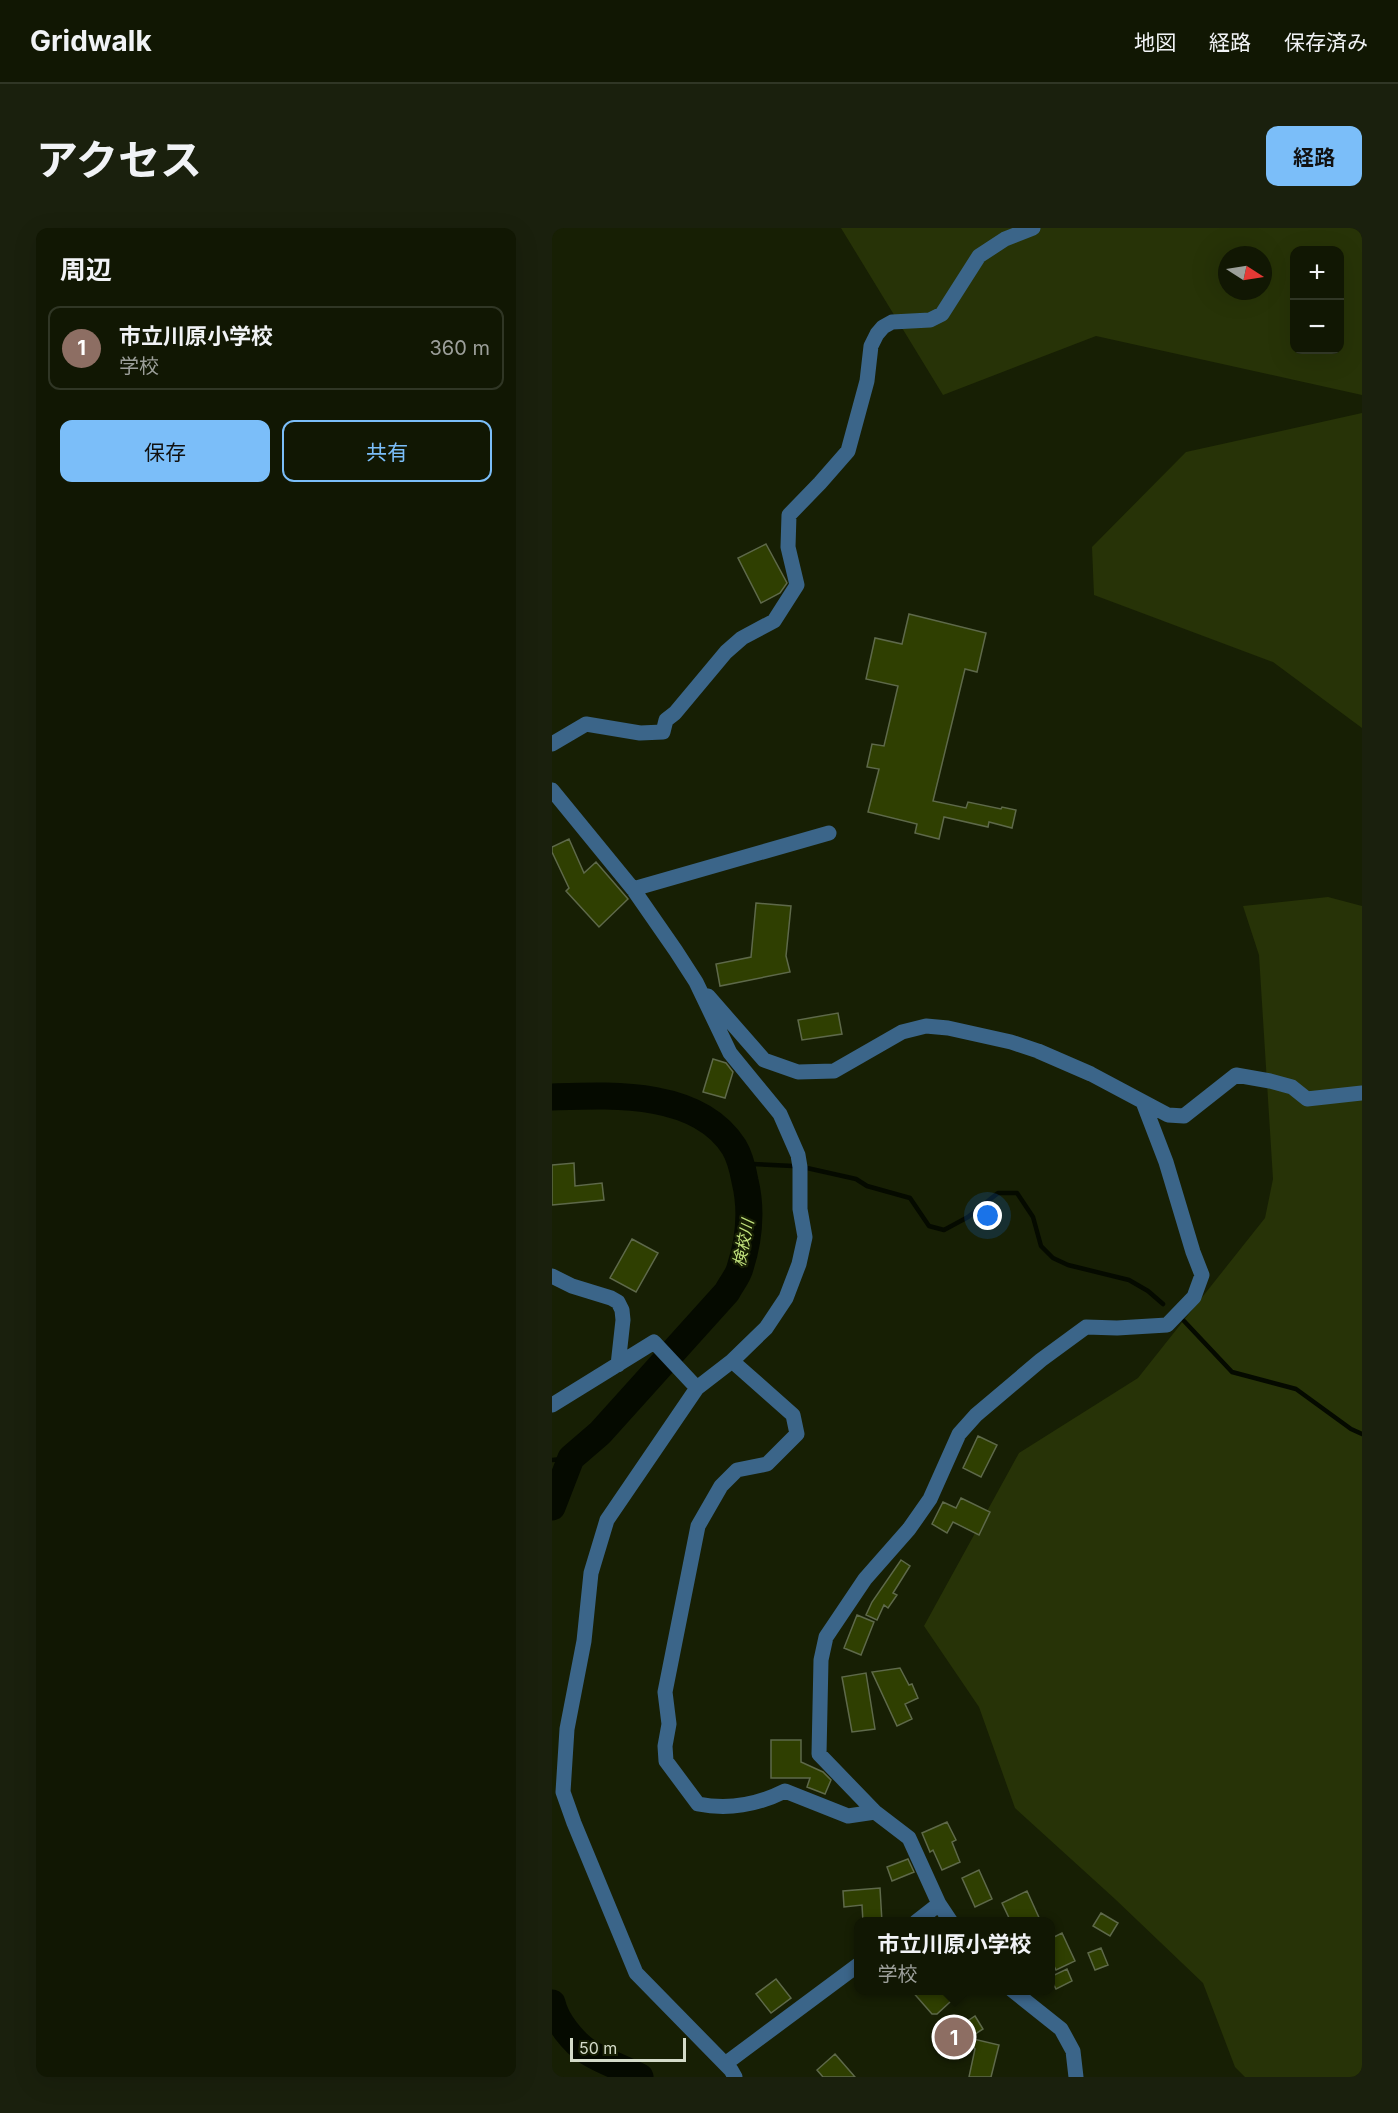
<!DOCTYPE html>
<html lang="ja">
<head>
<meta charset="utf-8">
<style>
  body { margin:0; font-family:Inter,"Noto Sans JP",sans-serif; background:#1a200d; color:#f1f3f6 }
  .controls { position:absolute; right:18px; top:18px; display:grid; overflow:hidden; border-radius:12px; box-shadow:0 6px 24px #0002 }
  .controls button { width:54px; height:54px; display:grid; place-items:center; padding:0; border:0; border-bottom:2px solid #303625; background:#111703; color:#f1f3f6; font:30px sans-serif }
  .compass { position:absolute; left:666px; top:18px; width:54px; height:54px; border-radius:50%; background:#111703; box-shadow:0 6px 24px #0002; rotate:102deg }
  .scale { position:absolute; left:18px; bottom:15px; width:116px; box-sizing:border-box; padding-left:6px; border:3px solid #d4dbc9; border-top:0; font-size:16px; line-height:21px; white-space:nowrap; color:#d4dbc9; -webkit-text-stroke:4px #171f04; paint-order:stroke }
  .you { position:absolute; left:436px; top:988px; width:21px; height:21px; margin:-15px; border:4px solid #fff; border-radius:50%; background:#1a73e8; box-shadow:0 0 0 9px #1a73e833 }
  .badge { display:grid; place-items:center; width:39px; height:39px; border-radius:50%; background:#7bbef9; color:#fff; font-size:20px; font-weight:700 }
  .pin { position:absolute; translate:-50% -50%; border:3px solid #fff; box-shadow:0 2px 6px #0006 }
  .popup { position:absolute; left:302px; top:1689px; width:201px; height:78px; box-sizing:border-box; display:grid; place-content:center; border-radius:12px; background:#111703; filter:drop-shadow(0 2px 4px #0005); font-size:20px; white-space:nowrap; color:#9c9f9a }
  .popup b { font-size:22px; color:#f1f3f6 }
  .popup::after { content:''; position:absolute; left:50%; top:100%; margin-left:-12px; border:12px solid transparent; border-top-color:#111703 }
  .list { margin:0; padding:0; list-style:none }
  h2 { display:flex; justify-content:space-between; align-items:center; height:78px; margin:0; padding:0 24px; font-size:26px }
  h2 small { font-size:20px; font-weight:400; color:#9c9f9a }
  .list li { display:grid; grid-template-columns:39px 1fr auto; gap:18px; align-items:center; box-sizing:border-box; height:84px; margin:0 12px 12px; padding:0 12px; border:2px solid #303625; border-radius:12px }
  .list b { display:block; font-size:22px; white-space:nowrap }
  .list p { margin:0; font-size:20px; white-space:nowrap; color:#9c9f9a }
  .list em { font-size:20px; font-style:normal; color:#9c9f9a }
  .actions { display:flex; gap:12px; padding:18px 24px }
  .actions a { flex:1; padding:14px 0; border:2px solid #7bbef9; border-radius:12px; text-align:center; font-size:21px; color:#7bbef9 }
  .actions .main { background:#7bbef9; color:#111 }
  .map { position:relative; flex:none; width:810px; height:1849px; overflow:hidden; border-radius:12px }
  header { display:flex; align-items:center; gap:36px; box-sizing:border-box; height:84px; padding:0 30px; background:#111703; border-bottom:2px solid #303625 }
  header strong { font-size:28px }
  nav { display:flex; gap:33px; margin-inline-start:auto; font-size:21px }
  .intro { display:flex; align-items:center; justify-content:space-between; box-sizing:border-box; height:144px; padding:0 36px }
  h1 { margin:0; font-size:42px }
  .button { padding:15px 27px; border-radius:12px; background:#7bbef9; color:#111; font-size:21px; font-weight:700 }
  main { display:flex; gap:36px; padding:0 36px }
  aside { flex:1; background:#111703; border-radius:12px; box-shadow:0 6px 24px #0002 }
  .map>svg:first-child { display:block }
  .green { fill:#273307; fill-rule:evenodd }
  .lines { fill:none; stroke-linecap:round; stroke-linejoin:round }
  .stream { stroke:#050a00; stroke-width:4.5 }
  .river { stroke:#050a00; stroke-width:27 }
  .building { fill:#2f3f01; stroke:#5e694a; stroke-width:1.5 }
  .minor { stroke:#3b6589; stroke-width:15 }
  .labels { text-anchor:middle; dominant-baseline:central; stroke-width:4.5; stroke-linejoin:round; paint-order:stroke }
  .water-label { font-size:16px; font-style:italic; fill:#c4e57e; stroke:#171f04 }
</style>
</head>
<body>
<header>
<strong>Gridwalk</strong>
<nav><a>地図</a><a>経路</a><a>保存済み</a></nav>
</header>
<div class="intro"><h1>アクセス</h1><a class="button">経路</a></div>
<main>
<aside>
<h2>周辺<small></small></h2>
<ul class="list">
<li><span class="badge" style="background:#8d6e63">1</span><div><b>市立川原小学校</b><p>学校</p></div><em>360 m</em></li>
</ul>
<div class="actions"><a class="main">保存</a><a>共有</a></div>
</aside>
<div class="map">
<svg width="810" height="1849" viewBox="0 0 810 1849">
  <rect width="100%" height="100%" fill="#171f04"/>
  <!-- green -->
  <path class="green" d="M 289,0 L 810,0 L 810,167 L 544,108 L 391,167 ZM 742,22 L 788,22 L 788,122 L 742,122 ZM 675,27 L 711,27 L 711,63 L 675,63 Z
    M 810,185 L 810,500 L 721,434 L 542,367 L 540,319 L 634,224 Z
    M 776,669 L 810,678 L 810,1849 L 693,1849 L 683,1839 L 651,1755 L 563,1671 L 463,1580 L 427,1479 L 372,1398 L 467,1225 L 586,1150 L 713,990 L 721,951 L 707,727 L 691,678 Z"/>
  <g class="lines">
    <!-- stream -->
    <path class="stream" d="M 190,939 L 200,936 L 241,938
      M 255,940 L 304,951 L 315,958 L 358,970 L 377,998 L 392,1002 L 416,989 L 446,965 L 465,965 L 481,989 L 489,1018 L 501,1030 L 516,1037 L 577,1052 L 596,1063 L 611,1076
      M 632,1093 L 680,1144 L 744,1161 L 799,1201 L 810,1206
      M 0,1232 L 19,1230"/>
    <!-- river -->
    <path class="river" d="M 0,869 C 59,867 146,862 182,919 C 188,929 191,942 193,953 C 200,982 197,1012 188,1040 C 186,1048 179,1056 175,1064 L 48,1205 L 19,1230 L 0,1279
      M 0,1775 C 4,1793 21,1814 36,1824 C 52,1834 71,1840 88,1849"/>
  </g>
  <!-- building -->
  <path class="building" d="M 214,316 L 235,355 L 228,365 L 209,375 L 186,330 Z
    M 357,386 L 434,405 L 425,444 L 413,441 L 381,573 L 414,580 L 416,574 L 449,581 L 450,579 L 464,582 L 460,600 L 437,594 L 436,599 L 392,589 L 387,611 L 363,605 L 365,596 L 316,584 L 327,541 L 315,539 L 320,516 L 332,518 L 346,458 L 314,451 L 323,410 L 350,416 Z
    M 17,611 L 32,645 L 44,634 L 76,671 L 47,699 L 14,663 L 17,660 L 0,624 L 0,619 Z
    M 204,675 L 239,678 L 234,728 L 238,744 L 168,758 L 164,736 L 199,729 Z
    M 286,785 L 290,806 L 250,812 L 246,792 Z
    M 161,831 L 174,835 L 181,844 L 173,870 L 151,864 Z
    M 22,935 L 23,958 L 50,955 L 52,972 L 0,977 L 0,937 Z
    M 80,1011 L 106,1025 L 84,1064 L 58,1050 Z
    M 426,1208 L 445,1217 L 429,1249 L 411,1240 Z
    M 409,1270 L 438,1284 L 427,1307 L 401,1294 L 395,1305 L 380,1296 L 391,1274 L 404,1280 Z
    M 349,1332 L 358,1338 L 341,1365 L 345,1367 L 336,1380 L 332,1377 L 325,1392 L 314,1387 L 320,1374 Z
    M 305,1387 L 322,1394 L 309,1427 L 292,1420 Z
    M 348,1440 L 357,1457 L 360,1456 L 366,1470 L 353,1476 L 360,1491 L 345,1498 L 320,1444 Z
    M 314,1445 L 323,1501 L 300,1504 L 290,1449 Z
    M 219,1512 L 249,1512 L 249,1534 L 271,1544 L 279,1552 L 273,1566 L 255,1559 L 258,1550 L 219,1550 Z
    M 395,1594 L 404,1612 L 400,1614 L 408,1634 L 390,1642 L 381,1622 L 378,1624 L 370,1605 Z
    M 356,1631 L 362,1644 L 340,1653 L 335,1639 Z
    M 427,1642 L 440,1671 L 423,1679 L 410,1650 Z
    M 328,1660 L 330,1694 L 311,1694 L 310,1677 L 292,1679 L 291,1663 Z
    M 475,1663 L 489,1694 L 459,1694 L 450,1675 Z
    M 549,1685 L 566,1695 L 558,1708 L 541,1698 Z
    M 510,1705 L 523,1733 L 504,1742 L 498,1730 L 498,1711 Z
    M 549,1720 L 556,1737 L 543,1742 L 536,1725 Z
    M 515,1741 L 520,1753 L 504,1761 L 498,1749 Z
    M 224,1751 L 239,1770 L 219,1785 L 204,1766 Z
    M 359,1762 L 411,1762 L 385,1786 L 380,1786 Z
    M 423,1788 L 431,1801 L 417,1810 L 447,1817 L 439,1849 L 417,1849 L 423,1821 L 408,1798 Z
    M 283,1826 L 303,1849 L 271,1849 L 265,1842 Z"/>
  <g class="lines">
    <!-- minor -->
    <path class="minor" d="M 0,516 L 34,496 L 88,505 L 111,504 L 114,492 L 123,485 L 174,424 L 190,410 L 222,393 L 245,357 L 236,319 L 237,287 L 268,255 L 296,223 L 315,153 L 319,118 L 325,106 L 331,99 L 340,94 L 378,92 L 390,86 L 427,28 L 453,11 L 481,0
      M 0,562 L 81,661 L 124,723 L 144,754 L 178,825 L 228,886 L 246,927 L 248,939 L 248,981 L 253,1009 L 247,1036 L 234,1070 L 214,1100 L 180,1133 L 145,1160 L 55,1292 L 39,1345 L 32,1413 L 15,1501 L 11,1564 L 22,1595 L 84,1745 L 179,1842 L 183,1849
      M 81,661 L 277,605
      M 156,768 L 212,832 L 246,844 L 282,843 L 350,804 L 374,798 L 396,800 L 459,814 L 486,823 L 539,846 L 616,887 L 632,888 L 684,847 L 718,853 L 740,859 L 755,871 L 810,865
      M 0,1048 L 20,1058 L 59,1070 L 66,1074 L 70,1082 L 71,1092 L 66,1137
      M 180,1133 L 241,1187 L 245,1206 L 215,1236 L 185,1242 L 169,1258 L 146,1298 L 113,1464 L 117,1496 L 113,1518 L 114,1533 L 146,1576 C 176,1582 205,1577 233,1563 L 296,1588 L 323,1584
      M 0,1177 L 102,1114 L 145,1160
      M 364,1694 L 387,1676
      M 399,1694 L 387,1676 L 357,1610 L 323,1584 L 267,1526 L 269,1432 L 274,1409 L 313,1351 L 357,1301 L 378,1271 L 407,1206 L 424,1187 L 489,1132 L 534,1099 L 565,1100 L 615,1097 L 642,1069 L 650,1047 L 641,1024 L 614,934 L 591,874
      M 460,1762 L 509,1801 L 521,1823 L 524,1849
      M 173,1836 L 306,1737"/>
  </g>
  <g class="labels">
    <!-- water labels -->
    <g class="water-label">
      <text transform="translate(191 1015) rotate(-79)">検校川</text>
    </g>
  </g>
</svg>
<div class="controls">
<button>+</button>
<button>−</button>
</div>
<svg class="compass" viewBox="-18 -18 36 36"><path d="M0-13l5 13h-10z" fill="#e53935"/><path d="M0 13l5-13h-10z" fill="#9c9f9a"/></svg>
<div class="scale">50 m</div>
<div class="you"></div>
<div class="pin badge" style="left:402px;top:1809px;background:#8d6e63">1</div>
<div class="popup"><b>市立川原小学校</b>学校</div>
</div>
</main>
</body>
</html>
